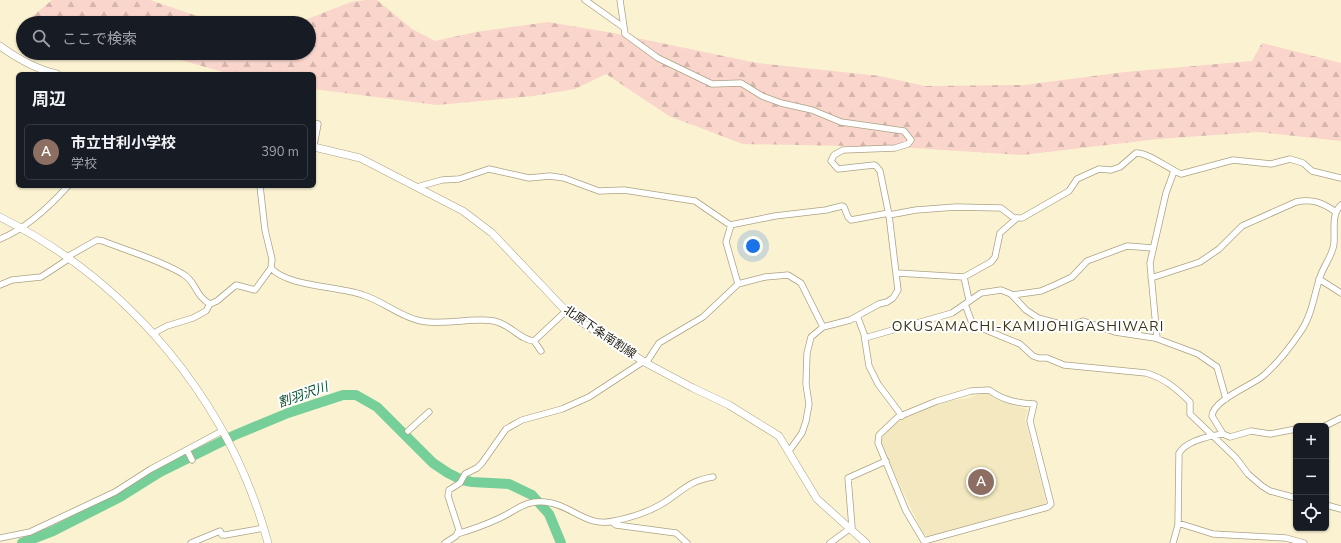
<!DOCTYPE html>
<html lang="ja">
<head>
<meta charset="utf-8">
<style>
  body { margin:0; font-family:"Nunito Sans","Noto Sans JP",sans-serif; background:#20242c; color:#f1f3f6 }
  .controls { position:absolute; right:12px; bottom:12px; display:grid; overflow:hidden; border-radius:6px; box-shadow:0 1px 3px #0004 }
  .controls button { width:36px; height:36px; display:grid; place-items:center; padding:0; border:0; border-bottom:1px solid #363941; background:#171b24; color:#f1f3f6; font:20px sans-serif }
  .you { position:absolute; left:753px; top:246px; width:14px; height:14px; margin:-10px; border:3px solid #fff; border-radius:50%; background:#1a73e8; box-shadow:0 0 0 6px #1a73e833 }
  .badge { display:grid; place-items:center; width:26px; height:26px; border-radius:50%; background:#0f766e; color:#fff; font-size:13px; font-weight:700 }
  .pin { position:absolute; translate:-50% -50%; border:2px solid #fff; box-shadow:0 1px 4px #0006 }
  .list { margin:0; padding:0; list-style:none }
  h2 { display:flex; justify-content:space-between; align-items:center; height:52px; margin:0; padding:0 16px; font-size:17px }
  h2 small { font-size:13px; font-weight:400; color:#9ea1a6 }
  .list li { display:grid; grid-template-columns:26px 1fr auto; gap:12px; align-items:center; box-sizing:border-box; height:56px; margin:0 8px 8px; padding:0 8px; border:1px solid #363941; border-radius:6px }
  .list b { display:block; font-size:15px; white-space:nowrap }
  .list p { margin:0; font-size:13px; white-space:nowrap; color:#9ea1a6 }
  .list em { font-size:13px; font-style:normal; color:#9ea1a6 }
  .icon { flex:none; width:22px; height:22px; fill:none; stroke:currentColor; stroke-width:2; stroke-linecap:round; stroke-linejoin:round }
  .map { position:relative; flex:none; width:1341px; height:543px; overflow:hidden }
  .search { position:absolute; background:#171b24; box-shadow:0 1px 3px #0004; left:16px; top:16px; width:300px; height:44px; display:flex; align-items:center; gap:10px; box-sizing:border-box; padding:0 14px; border-radius:22px; color:#9ea1a6; font-size:15px }
  .panel { position:absolute; background:#171b24; box-shadow:0 1px 3px #0004; left:16px; top:72px; width:300px; height:116px; border-radius:6px }
  .map>svg:first-child { display:block }
  .built { fill:#f3e8bf }
  .forest { fill:url(#forest-firs) }
  .lines { fill:none; stroke-linecap:round; stroke-linejoin:round }
  .river { stroke:#76ce99; stroke-width:10 }
  .minor-casing { stroke:#aba384; stroke-width:7 }
  .major-casing { stroke:#aba384; stroke-width:8 }
  .minor { stroke:#fff; stroke-width:5.5 }
  .major { stroke:#fff; stroke-width:7 }
  .labels { text-anchor:middle; dominant-baseline:central; stroke-width:4; stroke-linejoin:round; paint-order:stroke }
  .street-label { font-size:12px; fill:#211e12; stroke:#fff }
  .water-label { font-size:13px; font-style:italic; fill:#0c512f; stroke:#fff }
  .quarter-label { font-size:14px; letter-spacing:1px; fill:#383115; stroke:#fff }
</style>
</head>
<body>
<div class="map">
<svg width="1341" height="543" viewBox="0 0 1341 543">
  <defs>
    <pattern id="forest-firs" width="22" height="20" patternUnits="userSpaceOnUse"><rect width="22" height="20" fill="#f9d5cb"/><path d="M5 1l3.5 6h-7zM16 11l3.5 6h-7z" fill="#d5b6ad"/></pattern>
  </defs>
  <rect width="100%" height="100%" fill="#fbf2d1"/>
  <!-- built -->
  <path class="built" d="M 985,392 L 998,400 L 1028,410 L 1025,420 L 1046,500 L 1044,504 L 1040,506 L 929,537 L 923,533 L 880,443 L 881,439 L 891,427 L 908,415 L 943,402 L 969,398 Z"/>
  <!-- forest -->
  <path class="forest" d="M 52,0 L 150,0 L 194,15 L 240,23 L 38,23 L 28,20 Z
    M 366,0 L 377,0 L 412,29 L 435,41 L 476,32 L 548,22 L 613,33 L 757,63 L 880,76 L 925,86 L 1024,85 L 1125,72 L 1252,61 L 1262,43 L 1341,63 L 1341,141 L 1258,132 L 1158,139 L 1022,155 L 897,147 L 743,144 L 669,116 L 606,74 L 575,89 L 533,96 L 437,105 L 314,89 L 314,74 L 230,74 L 156,53 L 309,53 L 309,23 L 297,23 L 351,2 Z"/>
  <g class="lines">
    <!-- river -->
    <path class="river" d="M 22,543 L 53,531 L 120,497 L 160,472 L 235,435 L 288,413 L 343,395 L 356,395 L 377,407 L 433,463 L 448,473 L 462,480 L 472,482 L 509,484 L 532,495 L 549,514 L 561,543"/>
    <!-- minor casing -->
    <g class="minor-casing">
      <path id="minor" d="M 585,0 L 623,27
        M 620,0 L 625,34 L 658,58 L 712,84 L 741,83 L 762,96 L 781,103 L 812,110 L 841,122 L 904,131 L 911,140 L 908,144 L 895,148 L 843,150 L 834,155 L 831,161 L 838,169 L 874,165 L 876,166 L 880,171 L 889,215 L 898,290 L 893,298 L 887,302 L 879,304 L 850,320 L 823,327 L 811,337 L 807,353 L 806,384 L 809,404 L 806,421 L 802,433 L 789,451
        M 314,123 L 318,124 L 314,145
        M 417,187 L 442,180 L 459,179 L 489,169 L 529,178 L 550,176 L 564,178 L 599,191 L 624,190 L 695,201 L 730,225 L 775,216 L 826,210 L 842,206 L 844,207 L 848,217 L 851,220 L 889,213
        M 889,215 L 916,210 L 956,207 L 1001,208 L 1014,218 L 1022,218 L 1069,191 L 1077,179 L 1099,169 L 1111,170 L 1120,167 L 1136,153 C 1147,152 1169,169 1181,174 L 1233,160 L 1271,164 L 1290,159 L 1303,163 L 1312,171 L 1341,178
        M 731,225 L 726,242 L 738,284
        M 0,239 C 25,229 50,206 68,186
        M 67,257 L 97,240 L 103,241 C 130,252 158,259 183,274 C 196,281 195,296 210,304
        M 271,268 C 288,287 338,286 363,295 C 383,301 400,317 421,321 C 445,326 470,317 494,321 C 510,324 520,340 534,341 L 566,311
        M 897,273 L 964,277 L 991,262 L 995,257 L 1000,233 L 1017,218
        M 964,277 L 969,300
        M 1151,278 L 1200,262 L 1219,249 L 1242,226 L 1296,202 C 1312,198 1323,203 1336,212
        M 1319,279 L 1341,293
        M 0,285 L 12,280 L 41,277 L 70,258
        M 1012,295 L 1041,291 L 1055,285 L 1072,277 L 1087,261 L 1127,246 L 1153,248
        M 965,304 L 972,323 L 974,325 L 1020,344 L 1033,356 L 1039,358 L 1047,358 L 1064,365 L 1146,373 C 1164,378 1177,389 1190,402 L 1190,414 L 1236,458 L 1248,474 L 1262,486 L 1270,491 L 1296,498
        M 858,318 L 864,334 L 869,366 L 878,384 L 902,416
        M 154,333 L 167,326 L 193,318 L 206,311 L 210,304 L 217,301 L 236,285 L 255,290 L 271,268 L 272,259 L 265,230 L 260,186
        M 865,338 L 952,313 L 981,293 L 1001,290 L 1011,294 L 1026,310 L 1038,318 L 1068,326 L 1083,321 L 1115,332 L 1155,338 L 1198,354 L 1217,367 L 1226,399
        M 1157,338 L 1150,263 L 1166,193 L 1174,171
        M 534,341 L 541,351
        M 646,363 L 659,343 L 703,317 L 738,284 L 765,277 L 788,275 L 801,283 L 823,327
        M 1325,426 L 1341,418
        M 1296,429 L 1270,434 L 1251,431 L 1230,437 L 1223,434 L 1212,416 C 1213,400 1251,386 1263,376 C 1277,364 1291,346 1301,331 C 1312,315 1314,295 1320,277 C 1324,265 1333,255 1334,243 C 1335,231 1331,214 1341,205
        M 408,431 L 429,412
        M 187,450 L 192,460
        M 1326,505 L 1341,509
        M 612,522 L 616,525 L 676,533 L 687,543
        M 1178,523 L 1213,534 L 1286,538 L 1304,543
        M 457,534 C 471,530 487,524 500,518 C 517,510 525,500 545,502 C 571,504 586,528 614,521 C 629,518 646,513 660,505 C 681,493 687,481 713,477
        M 0,538 L 30,532 L 115,492 L 151,469 L 222,431
        M 924,541 L 1048,507 L 1051,504 L 1030,421 L 1034,404 C 1016,403 1003,400 989,390 L 971,391 L 937,401 L 898,417 L 879,435 L 878,443 L 906,511 L 925,543
        M 191,543 L 220,531 L 222,535 L 225,535 L 264,528
        M 445,543 L 456,536 L 459,530 L 448,496 L 449,490 L 460,483 L 465,474 L 477,468 L 482,463 L 506,429 L 522,420 L 562,409 L 589,397 L 644,361
        M 830,543 L 852,527 L 848,478 L 886,461
        M 1173,543 L 1178,525 L 1179,453 C 1187,441 1209,436 1223,434"/>
    </g>
    <!-- major casing -->
    <g class="major-casing">
      <path id="major" d="M 0,46 C 18,59 35,69 57,74
        M 314,147 L 360,158 L 463,211 L 492,233 L 566,311 L 575,318 L 646,363 L 693,388 L 729,405 L 779,436 L 817,499 L 866,543
        M 0,217 C 130,282 230,402 268,543"/>
    </g>
    <!-- minor -->
    <use href="#minor" class="minor"/>
    <!-- major -->
    <use href="#major" class="major"/>
  </g>
  <g class="labels">
    <!-- street labels -->
    <g class="street-label">
      <text transform="translate(600 332) rotate(34)">北原下条南割線</text>
    </g>
    <!-- water labels -->
    <g class="water-label">
      <text transform="translate(303 395) rotate(-19)">割羽沢川</text>
    </g>
    <!-- quarter labels -->
    <g class="quarter-label">
      <text x="1028" y="326">OKUSAMACHI-KAMIJOHIGASHIWARI</text>
    </g>
  </g>
</svg>
<div class="controls">
<button>+</button>
<button>−</button>
<button><svg class="icon" aria-label="locate" viewBox="0 0 24 24"><circle cx="12" cy="12" r="6"/><path d="M12 2v4M12 18v4M2 12h4M18 12h4"/></svg></button>
</div>
<div class="you"></div>
<div class="pin badge" style="left:981px;top:482px;background:#8d6e63">A</div>
<div class="search"><svg class="icon" aria-label="search" viewBox="0 0 24 24"><circle cx="10" cy="10" r="6"/><path d="M15 15l6 6"/></svg>ここで検索</div>
<section class="panel">
<h2>周辺<small></small></h2>
<ul class="list">
<li><span class="badge" style="background:#8d6e63">A</span><div><b>市立甘利小学校</b><p>学校</p></div><em>390 m</em></li>
</ul>
</section>
</div>
</body>
</html>
